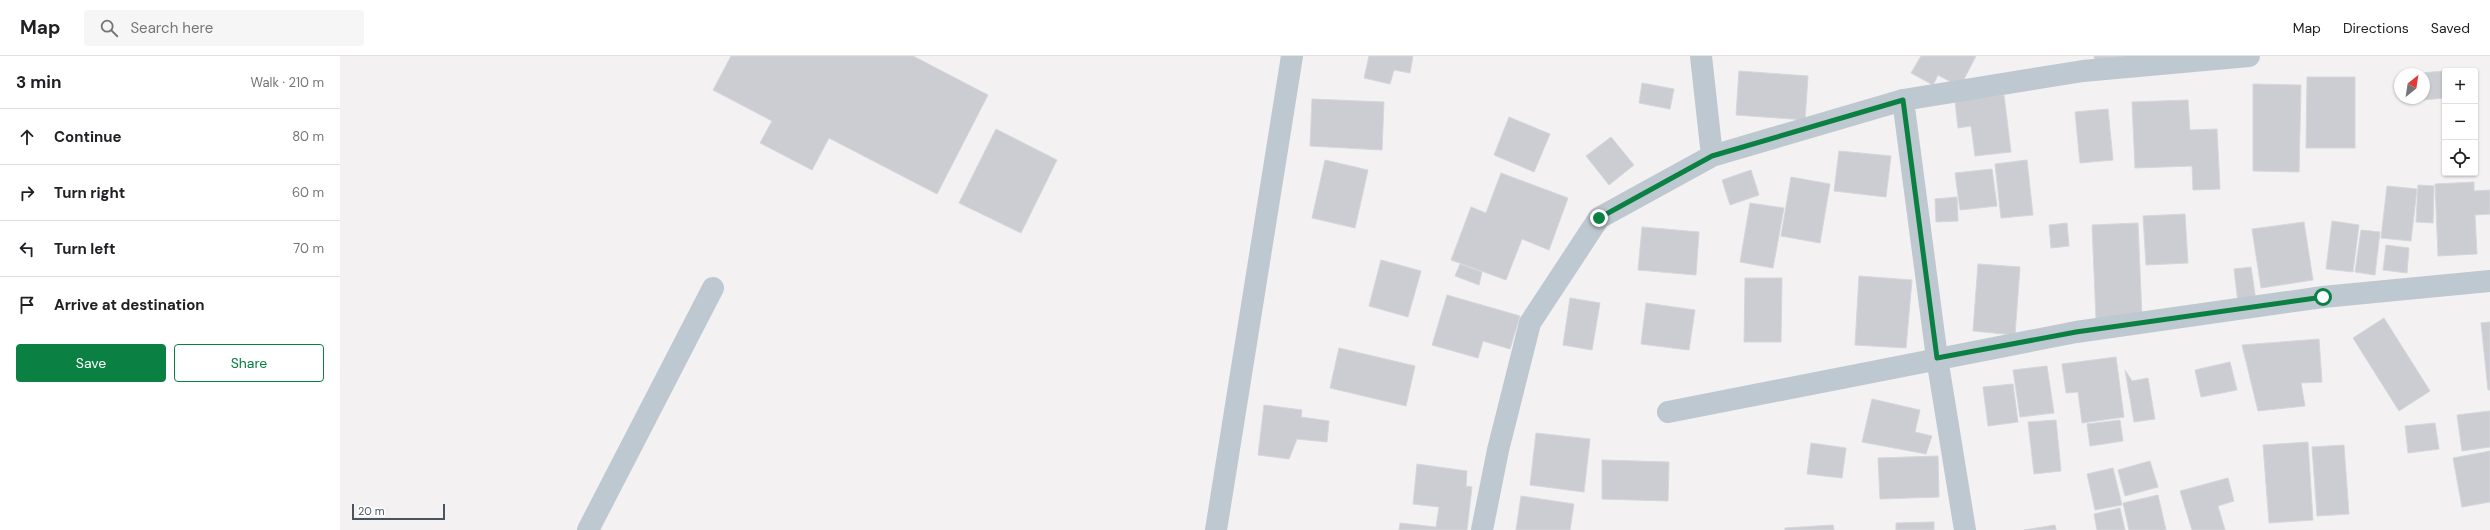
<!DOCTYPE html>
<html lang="en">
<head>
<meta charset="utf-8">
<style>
  body { margin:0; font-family:"DM Sans",sans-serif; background:#f6f6f6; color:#202124 }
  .controls { position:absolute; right:12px; top:12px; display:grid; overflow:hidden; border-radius:4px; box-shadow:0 1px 3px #0004 }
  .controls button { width:36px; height:36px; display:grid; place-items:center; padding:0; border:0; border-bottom:1px solid #e0e0e0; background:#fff; color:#202124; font:20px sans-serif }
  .compass { position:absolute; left:2054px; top:12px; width:36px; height:36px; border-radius:50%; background:#fff; box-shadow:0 1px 3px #0004; rotate:30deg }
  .scale { position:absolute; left:12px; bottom:10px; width:93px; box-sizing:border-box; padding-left:4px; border:2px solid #48545f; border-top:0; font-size:11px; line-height:14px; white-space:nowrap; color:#48545f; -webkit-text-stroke:3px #fff; paint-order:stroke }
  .stop { position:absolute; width:12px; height:12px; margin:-9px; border:3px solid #0b8043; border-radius:50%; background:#fff }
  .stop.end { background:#0b8043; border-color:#fff; box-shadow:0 1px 4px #0008 }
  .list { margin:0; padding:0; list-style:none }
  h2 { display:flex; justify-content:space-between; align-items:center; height:52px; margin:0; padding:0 16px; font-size:17px }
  h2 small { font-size:13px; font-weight:400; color:#757577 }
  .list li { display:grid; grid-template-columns:26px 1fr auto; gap:12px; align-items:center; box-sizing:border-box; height:56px; padding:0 16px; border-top:1px solid #e0e0e0 }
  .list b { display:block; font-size:15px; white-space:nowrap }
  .list em { font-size:13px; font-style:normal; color:#757577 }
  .actions { display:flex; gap:8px; padding:12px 16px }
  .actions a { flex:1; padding:9px 0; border:1px solid #0b8043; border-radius:4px; text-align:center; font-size:14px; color:#0b8043 }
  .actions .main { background:#0b8043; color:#fff }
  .icon { flex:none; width:22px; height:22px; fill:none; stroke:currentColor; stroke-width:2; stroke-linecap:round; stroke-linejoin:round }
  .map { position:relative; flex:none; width:2150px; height:474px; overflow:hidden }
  header { display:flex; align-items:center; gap:24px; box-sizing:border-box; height:56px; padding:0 20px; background:#fff; border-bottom:1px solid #e0e0e0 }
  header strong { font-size:19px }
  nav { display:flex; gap:22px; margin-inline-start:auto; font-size:14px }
  .search { width:280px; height:36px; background:#f6f6f6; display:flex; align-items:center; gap:10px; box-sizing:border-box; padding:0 14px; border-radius:4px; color:#757577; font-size:15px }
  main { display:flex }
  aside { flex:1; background:#fff }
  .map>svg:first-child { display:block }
  .building { fill:#cbcdd3; stroke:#d5d7dc }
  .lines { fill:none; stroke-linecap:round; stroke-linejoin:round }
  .street { stroke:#bec8d0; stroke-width:22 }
  .route { stroke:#0b8043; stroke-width:5 }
</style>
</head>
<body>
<header>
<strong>Map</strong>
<div class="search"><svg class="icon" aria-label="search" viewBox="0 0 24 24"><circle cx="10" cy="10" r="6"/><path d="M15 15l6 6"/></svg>Search here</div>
<nav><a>Map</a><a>Directions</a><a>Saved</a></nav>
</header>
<main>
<aside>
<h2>3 min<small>Walk · 210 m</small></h2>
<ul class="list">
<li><svg class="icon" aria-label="ahead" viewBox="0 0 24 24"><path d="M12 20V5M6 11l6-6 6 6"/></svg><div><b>Continue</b></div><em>80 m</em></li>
<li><svg class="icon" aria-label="right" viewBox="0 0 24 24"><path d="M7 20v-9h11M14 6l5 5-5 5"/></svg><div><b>Turn right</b></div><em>60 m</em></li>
<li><svg class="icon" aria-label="left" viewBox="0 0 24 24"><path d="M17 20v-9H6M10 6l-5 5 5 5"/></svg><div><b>Turn left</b></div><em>70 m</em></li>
<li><svg class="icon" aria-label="arrive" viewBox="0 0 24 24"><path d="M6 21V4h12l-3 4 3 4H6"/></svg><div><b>Arrive at destination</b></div></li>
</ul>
<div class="actions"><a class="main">Save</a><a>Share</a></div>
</aside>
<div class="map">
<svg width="2150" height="474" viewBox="0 0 2150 474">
  <rect width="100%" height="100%" fill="#f3f1f1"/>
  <!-- building -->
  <path class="building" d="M 391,0 L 573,0 L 648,39 L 597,138 L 489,82 L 472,114 L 420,87 L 432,65 L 373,34 Z
    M 1029,0 L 1073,0 L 1070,17 L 1054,14 L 1050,28 L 1024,22 Z
    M 1581,0 L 1636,0 L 1620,31 L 1598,19 L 1593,29 L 1571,17 Z
    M 1754,0 L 1800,0 L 1756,9 Z
    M 1399,15 L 1468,20 L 1465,64 L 1396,59 Z
    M 2105,15 L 2105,42 L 2071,45 L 2070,42 L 2084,42 L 2084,18 L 2068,18 Z
    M 1967,21 L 2015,21 L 2015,92 L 1966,92 Z
    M 1302,27 L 1334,33 L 1330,53 L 1299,47 Z
    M 1913,28 L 1961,29 L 1959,116 L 1913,115 Z
    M 1664,39 L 1671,96 L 1635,100 L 1631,70 L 1618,72 L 1615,45 Z
    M 972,43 L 1044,46 L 1042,94 L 970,90 Z
    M 1848,44 L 1850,74 L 1877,73 L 1880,133 L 1853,134 L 1852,110 L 1795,112 L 1792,46 Z
    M 1768,53 L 1773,104 L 1740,107 L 1735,56 Z
    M 1169,61 L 1210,78 L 1194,116 L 1154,99 Z
    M 656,73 L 717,104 L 681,177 L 619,147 Z
    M 1271,81 L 1294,109 L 1269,129 L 1246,100 Z
    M 1499,95 L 1551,100 L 1546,141 L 1494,135 Z
    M 985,104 L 1028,114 L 1015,172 L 972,162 Z
    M 1687,104 L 1693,159 L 1661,162 L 1655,108 Z
    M 1652,113 L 1657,150 L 1620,154 L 1615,117 Z
    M 1411,114 L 1419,139 L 1390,149 L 1382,124 Z
    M 1161,117 L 1228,142 L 1209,194 L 1182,183 L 1166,224 L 1111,204 L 1131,151 L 1146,157 Z
    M 1451,121 L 1490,128 L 1480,187 L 1441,180 Z
    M 2134,126 L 2134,135 L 2150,134 L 2150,158 L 2135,159 L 2137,198 L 2098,200 L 2095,128 Z
    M 2078,129 L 2094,130 L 2093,167 L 2076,166 Z
    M 2047,130 L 2077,133 L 2071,185 L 2041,182 Z
    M 1617,141 L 1618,165 L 1596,166 L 1595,143 Z
    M 1410,147 L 1444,152 L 1433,212 L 1400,206 Z
    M 1845,158 L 1848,207 L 1806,209 L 1803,160 Z
    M 1992,165 L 2019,169 L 2013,216 L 1986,213 Z
    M 1964,166 L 1973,224 L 1921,232 L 1912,173 Z
    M 1727,167 L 1729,190 L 1711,192 L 1709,169 Z
    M 1798,167 L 1802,261 L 1756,263 L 1752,169 Z
    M 1302,171 L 1359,176 L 1356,219 L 1298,214 Z
    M 2021,174 L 2040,176 L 2035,219 L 2015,216 Z
    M 2046,189 L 2069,192 L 2067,217 L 2043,214 Z
    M 1041,204 L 1081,215 L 1068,261 L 1029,250 Z
    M 1120,208 L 1142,216 L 1139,229 L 1115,220 Z
    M 1638,208 L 1680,211 L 1675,279 L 1633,275 Z
    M 1911,211 L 1916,245 L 1898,247 L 1894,213 Z
    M 1519,220 L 1572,224 L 1566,292 L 1515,289 Z
    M 1405,222 L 1442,222 L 1441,286 L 1404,286 Z
    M 1107,239 L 1180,260 L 1170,293 L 1143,285 L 1138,302 L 1092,289 Z
    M 1230,242 L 1260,247 L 1252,294 L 1223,289 Z
    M 1306,247 L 1355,254 L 1349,294 L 1301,288 Z
    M 2044,262 L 2090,335 L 2059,355 L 2013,282 Z
    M 2150,266 L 2150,334 L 2148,334 L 2141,267 Z
    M 1979,283 L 1982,326 L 1961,327 L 1965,350 L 1918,355 L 1902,289 Z
    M 999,292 L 1075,310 L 1066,350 L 990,332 Z
    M 1776,301 L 1784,361 L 1742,367 L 1738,336 L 1726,337 L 1722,308 Z
    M 1890,306 L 1897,334 L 1861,341 L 1855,314 Z
    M 1707,310 L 1714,357 L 1680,361 L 1673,314 Z
    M 1785,314 L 1792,325 L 1808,322 L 1815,363 L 1794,366 Z
    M 1673,328 L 1678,366 L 1648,370 L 1643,331 Z
    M 1532,343 L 1580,354 L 1575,376 L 1592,380 L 1586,398 L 1522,386 Z
    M 924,349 L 962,354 L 961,361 L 989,365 L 987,386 L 957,383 L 949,403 L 918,399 Z
    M 2150,355 L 2150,391 L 2122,395 L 2117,359 Z
    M 1716,364 L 1721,415 L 1694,418 L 1688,366 Z
    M 1780,364 L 1783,385 L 1750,390 L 1747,368 Z
    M 2095,367 L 2099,393 L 2068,397 L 2065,370 Z
    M 1196,377 L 1250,383 L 1244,436 L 1190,429 Z
    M 1968,386 L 1973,464 L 1929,467 L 1923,389 Z
    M 1471,387 L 1506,392 L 1502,422 L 1467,418 Z
    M 2004,389 L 2009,458 L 1977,460 L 1972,391 Z
    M 2150,395 L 2150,446 L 2122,451 L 2113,402 Z
    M 1598,400 L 1599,441 L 1540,443 L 1538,402 Z
    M 1262,404 L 1329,406 L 1328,445 L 1262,443 Z
    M 1810,405 L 1818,431 L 1785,440 L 1778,414 Z
    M 1077,408 L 1127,415 L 1126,430 L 1132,431 L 1127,474 L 1059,474 L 1060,467 L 1096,471 L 1099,451 L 1073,448 Z
    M 1773,412 L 1782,449 L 1755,454 L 1747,418 Z
    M 1888,422 L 1894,445 L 1878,450 L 1885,474 L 1852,474 L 1840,435 Z
    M 1818,439 L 1826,474 L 1789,474 L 1783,447 Z
    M 1181,440 L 1234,448 L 1230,474 L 1176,474 Z
    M 1780,452 L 1785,474 L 1757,474 L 1754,458 Z
    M 1594,466 L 1594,474 L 1556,474 L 1556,467 Z
    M 1493,469 L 1494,474 L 1445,474 L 1445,472 Z
    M 1715,469 L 1716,474 L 1684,474 Z"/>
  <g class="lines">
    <!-- street -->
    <path class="street" d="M 1361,0 L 1372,100
      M 1563,44 L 1597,302 L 1625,474
      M 1328,356 L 1736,276 L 1983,241 L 2150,225
      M 248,474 L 373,232
      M 876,474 L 952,0
      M 1142,474 L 1158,394 L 1190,267 L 1259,162 L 1372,100 L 1563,44 L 1743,15 L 1909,0"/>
  </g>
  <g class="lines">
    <!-- route -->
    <path class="route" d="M 1259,162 L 1372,100 L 1563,44 L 1597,302 L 1736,276 L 1983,241"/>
  </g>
</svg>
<div class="controls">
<button>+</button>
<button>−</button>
<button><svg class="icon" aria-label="locate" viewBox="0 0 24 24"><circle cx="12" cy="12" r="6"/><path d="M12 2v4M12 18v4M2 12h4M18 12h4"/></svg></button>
</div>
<svg class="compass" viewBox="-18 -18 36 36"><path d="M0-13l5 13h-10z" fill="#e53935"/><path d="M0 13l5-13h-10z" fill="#757577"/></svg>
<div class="scale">20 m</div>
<div class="stop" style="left:1983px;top:241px"></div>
<div class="stop end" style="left:1259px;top:162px"></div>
</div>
</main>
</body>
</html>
